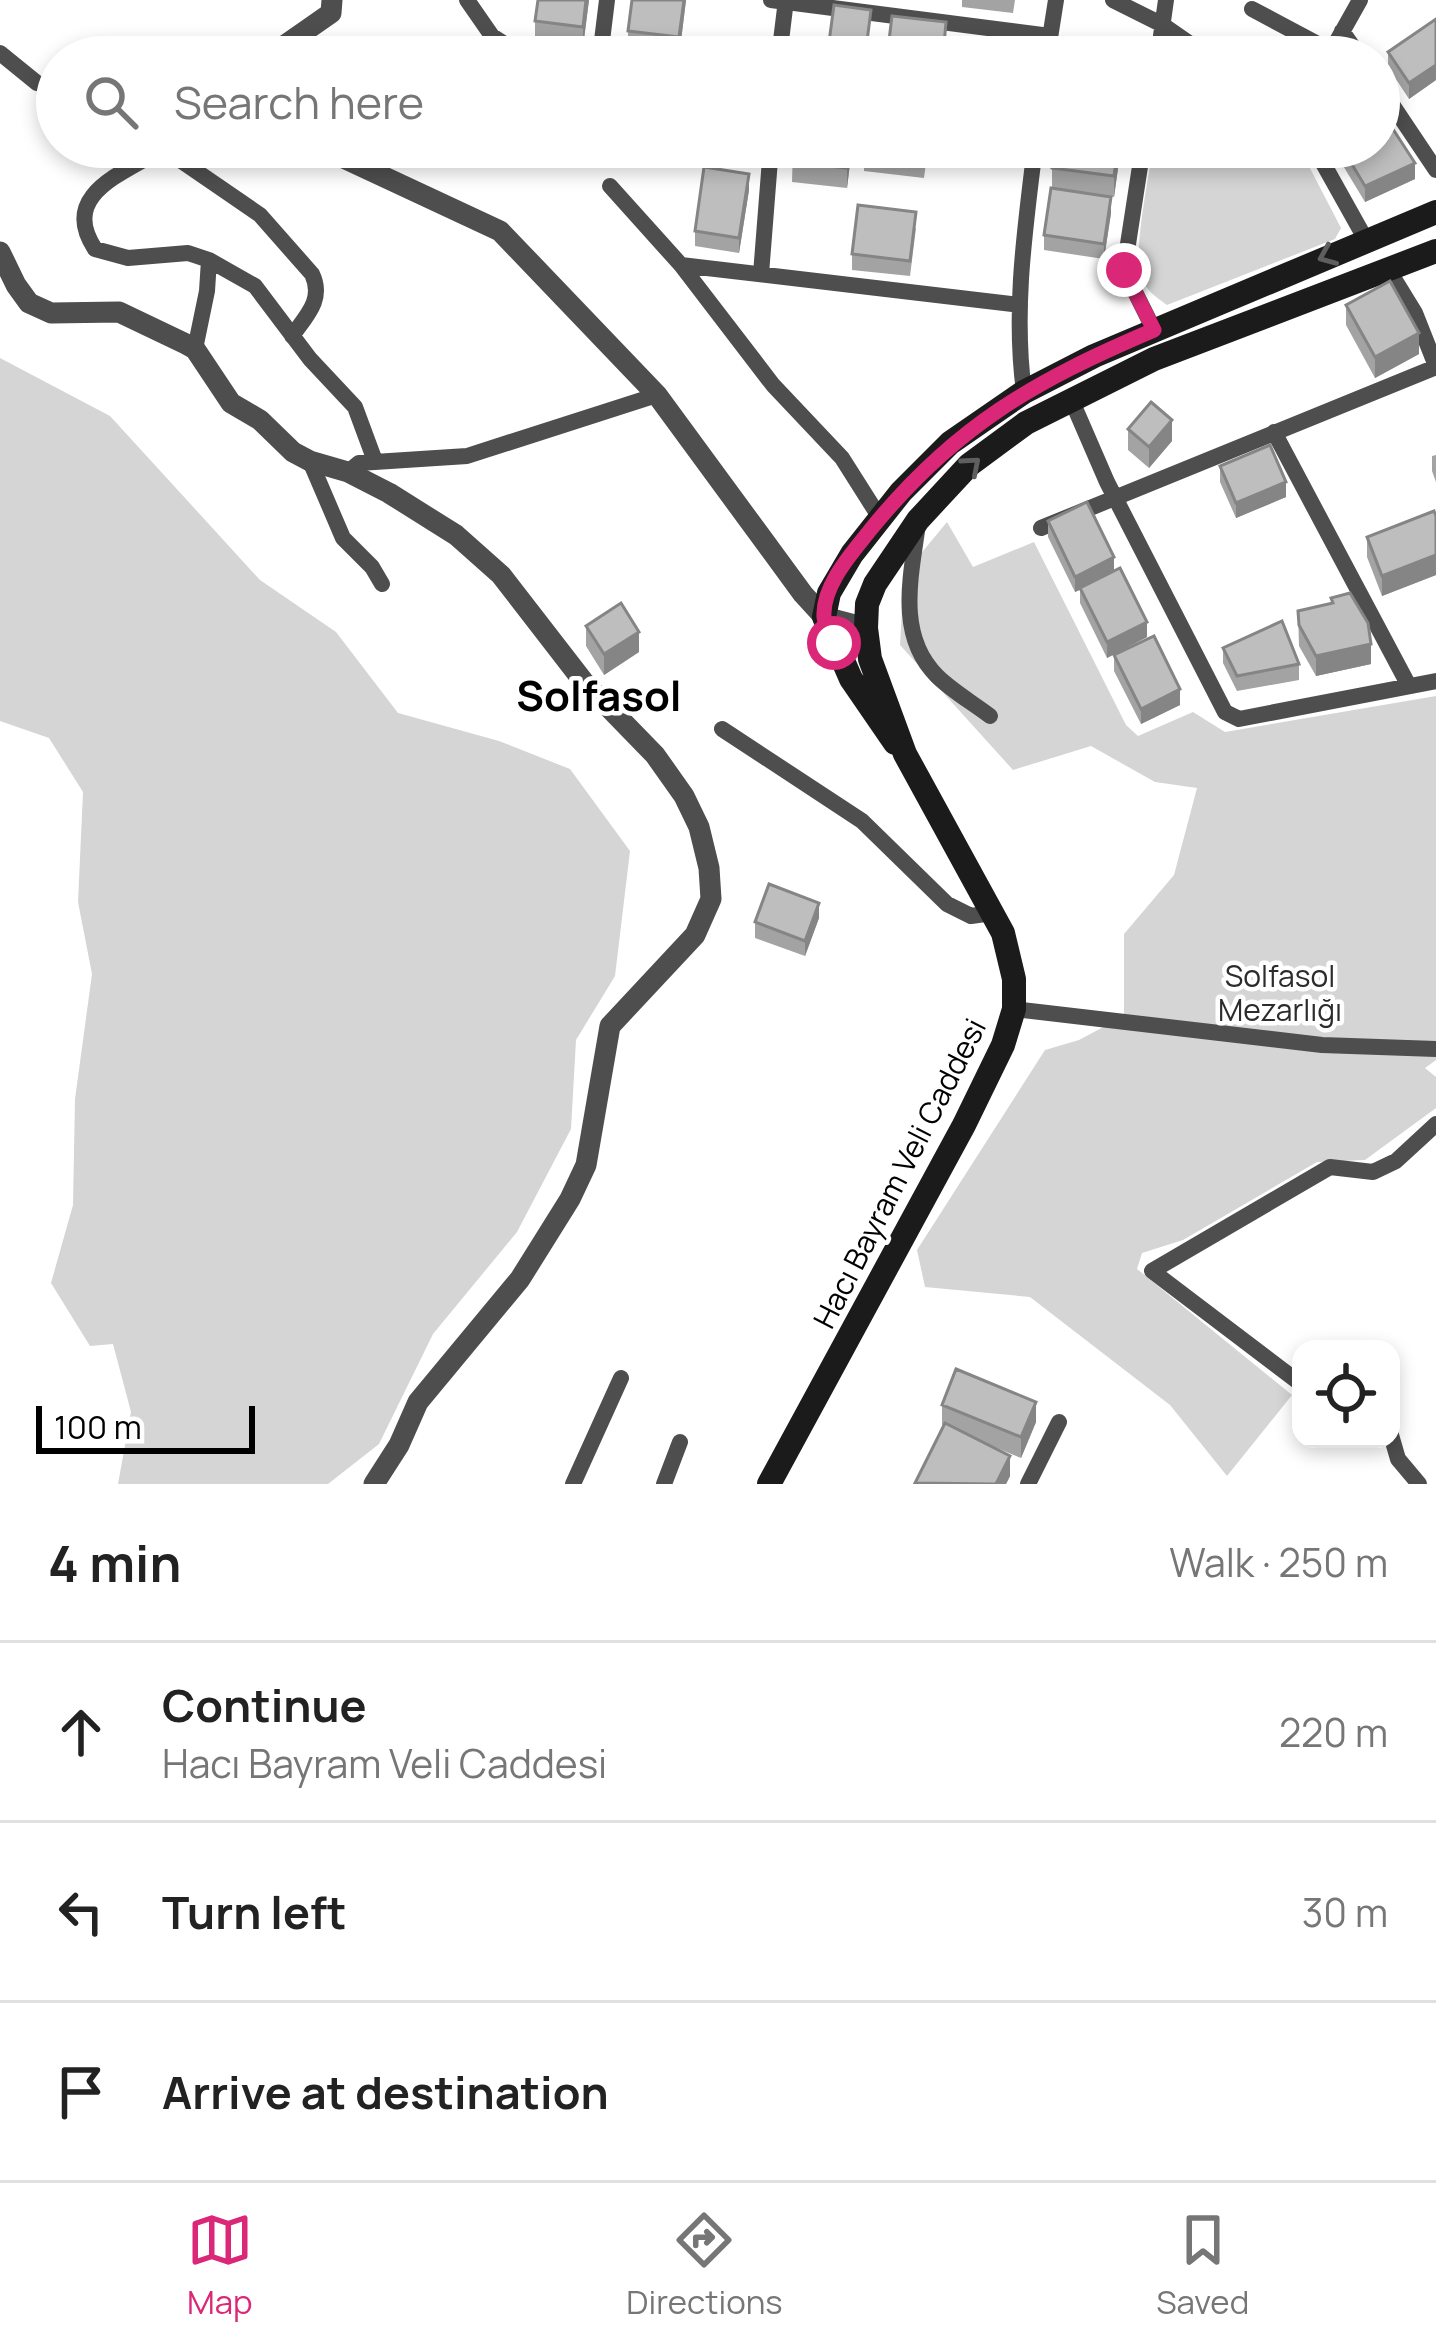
<!DOCTYPE html>
<html lang="en">
<head>
<meta charset="utf-8">
<style>
  body { margin:0; font-family:Manrope,sans-serif; background:#f6f6f6; color:#222 }
  .controls { position:absolute; right:36px; bottom:36px; display:grid; overflow:hidden; border-radius:24px; box-shadow:0 6px 18px #0003 }
  .controls button { width:108px; height:108px; display:grid; place-items:center; padding:0; border:0; border-bottom:3px solid #e0e0e0; background:#fff; color:#222; font:60px sans-serif }
  .scale { position:absolute; left:36px; bottom:30px; width:219px; box-sizing:border-box; padding-left:12px; border:6px solid #000; border-top:0; font-size:33px; line-height:42px; white-space:nowrap; color:#000; -webkit-text-stroke:9px #fff; paint-order:stroke }
  .stop { position:absolute; width:36px; height:36px; margin:-27px; border:9px solid #db2777; border-radius:50%; background:#fff }
  .stop.end { background:#db2777; border-color:#fff; box-shadow:0 3px 12px #0008 }
  .list { margin:0; padding:0; list-style:none }
  h2 { display:flex; justify-content:space-between; align-items:center; height:156px; margin:0; padding:0 48px; font-size:51px }
  h2 small { font-size:39px; font-weight:400; color:#767676 }
  .list li { display:grid; grid-template-columns:78px 1fr auto; gap:36px; align-items:center; box-sizing:border-box; height:180px; padding:0 48px; border-top:3px solid #e0e0e0 }
  .list b { display:block; font-size:45px; white-space:nowrap }
  .list p { margin:0; font-size:39px; white-space:nowrap; color:#767676 }
  .list em { font-size:39px; font-style:normal; color:#767676 }
  .icon { flex:none; width:66px; height:66px; fill:none; stroke:currentColor; stroke-width:2; stroke-linecap:round; stroke-linejoin:round }
  .map { position:relative; flex:none; width:1436px; height:1484px; overflow:hidden }
  .search { position:absolute; background:#fff; box-shadow:0 6px 18px #0003; left:36px; right:36px; top:36px; height:132px; display:flex; align-items:center; gap:30px; box-sizing:border-box; padding:0 42px; border-radius:66px; color:#767676; font-size:45px }
  .sheet { height:696px; background:#fff }
  nav { display:flex; justify-content:space-around; align-items:center; box-sizing:border-box; height:168px; border-top:3px solid #e0e0e0; background:#fff; font-size:33px; color:#767676 }
  nav a { display:grid; justify-items:center; gap:6px }
  nav .on { color:#db2777 }
  .map>svg:first-child { display:block }
  .green { fill:#d5d5d5 }
  .lines { fill:none; stroke-linecap:round; stroke-linejoin:round }
  .minor { stroke:#4e4e4e; stroke-width:16 }
  .tertiary { stroke:#4e4e4e; stroke-width:21 }
  .secondary { stroke:#1b1b1b; stroke-width:24 }
  .wall { fill:#a3a3a3 }
  .shaded-wall { fill:#858585 }
  .building { fill:#bebebe; stroke:#858585; stroke-width:3 }
  .oneway { stroke:#5f5f5f }
  .route { stroke:#db2777; stroke-width:15 }
  .labels { text-anchor:middle; dominant-baseline:central; stroke-width:9; stroke-linejoin:round; paint-order:stroke }
  .park-label { font-size:30px; fill:#2c2c2c; stroke:#fff }
  .street-label { font-size:30px; fill:#000; stroke:#fff }
  .district-label { font-size:42px; font-weight:bold; fill:#000; stroke:#fff }
</style>
</head>
<body>
<div class="map">
<svg width="1436" height="1484" viewBox="0 0 1436 1484">
  <rect width="100%" height="100%" fill="#fff"/>
  <!-- green -->
  <path class="green" d="M 1153,147 L 1299,147 L 1341,228 L 1335,239 L 1167,305 C 1156,297 1145,290 1141,276 C 1133,250 1149,177 1153,147 Z
    M 0,358 L 110,416 L 260,580 L 336,632 L 398,713 L 499,741 L 570,769 L 630,851 L 615,976 L 576,1040 L 571,1129 L 517,1232 L 433,1334 L 379,1444 L 328,1484 L 118,1484 L 131,1412 L 113,1344 L 90,1346 L 51,1283 L 73,1205 L 75,1099 L 92,974 L 78,902 L 83,792 L 49,738 L 0,721 Z
    M 947,522 L 973,567 L 1034,542 L 1126,725 L 1138,736 L 1193,712 L 1225,732 L 1436,696 L 1436,1060 L 1425,1068 L 1436,1077 L 1436,1108 L 1365,1160 L 1317,1162 L 1183,1240 L 1142,1253 L 1137,1269 L 1292,1395 L 1227,1476 L 1170,1405 L 1030,1297 L 925,1287 L 917,1250 L 1045,1050 L 1079,1040 L 1124,1016 L 1124,934 L 1174,875 L 1197,788 L 1155,782 L 1091,746 L 1013,770 L 900,645 L 904,574 Z"/>
  <g class="lines">
    <!-- minor -->
    <path class="minor" d="M 467,0 L 492,36 L 525,57
      M 771,0 L 1050,36
      M 1113,0 L 1163,25 L 1209,57
      M 1252,9 L 1331,51
      M 1342,31 L 1360,57
      M 0,53 L 37,83 L 57,88
      M 600,57 L 607,0
      M 779,57 L 786,0
      M 1047,57 L 1056,0
      M 1158,57 L 1166,0
      M 1328,57 L 1360,0
      M 1379,85 L 1436,170
      M 161,147 L 260,215 L 312,274 C 324,299 307,315 292,336
      M 1143,147 L 1124,270 L 1154,330
      M 1314,147 L 1366,240
      M 162,149 C 123,174 59,194 95,249 L 128,258 L 188,253 L 209,260 L 255,286 L 310,359 L 355,407 L 375,461
      M 610,186 L 681,265 L 773,385 L 842,458 L 880,518
      M 681,265 L 1020,305
      M 1388,269 L 1415,313 L 1436,366
      M 761,274 L 771,147
      M 195,349 L 207,291 L 209,260
      M 1024,392 C 1013,310 1025,229 1035,147
      M 1071,399 L 1107,482 L 1225,712 L 1239,719 L 1436,681
      M 1274,432 L 1409,686
      M 310,461 L 343,538 L 372,567 L 382,584
      M 348,472 L 359,463 L 467,456 L 657,395
      M 918,524 C 911,576 896,635 937,676 C 952,691 973,703 990,716
      M 1041,528 L 1436,367
      M 722,729 L 862,821 L 947,904 L 971,916 L 992,913
      M 1014,1009 L 1322,1045 L 1436,1049
      M 1301,1384 L 1152,1271 L 1330,1167 L 1373,1172 L 1396,1161 L 1436,1124
      M 1391,1435 L 1398,1459 L 1419,1484
      M 573,1484 L 621,1378
      M 664,1484 L 680,1442
      M 1028,1484 L 1059,1422"/>
    <!-- tertiary -->
    <path class="tertiary" d="M 268,57 L 331,13 L 332,0
      M 320,147 L 500,231 L 657,395 L 803,594 L 824,617 L 866,628
      M 0,252 L 16,285 L 29,303 L 51,313 L 119,312 L 186,344 L 195,349 L 231,403 L 260,420 L 293,452 L 310,461 L 348,472 L 389,493 L 456,535 L 501,575 L 583,681 L 655,755 L 684,796 L 699,827 L 709,868 L 711,899 L 695,935 L 610,1026 L 586,1165 L 570,1199 L 520,1279 L 418,1402 L 399,1445 L 374,1484"/>
    <!-- secondary -->
    <path class="secondary" d="M 895,743 L 851,679 L 824,617 L 829,593 L 852,554 L 901,492 L 950,443 L 1024,392 L 1094,356 L 1436,212
      M 769,1484 L 964,1125 L 1003,1045 L 1014,1009 L 1014,979 L 1003,933 L 905,754 L 870,659 L 866,628 L 867,604 L 875,584 L 918,520 L 969,465 L 1026,423 L 1154,359 L 1436,251"/>
  </g>
  <!-- wall -->
  <path class="wall" d="M 589,0 L 583,47 L 535,41 L 535,21 Z
    M 686,0 L 679,57 L 628,51 L 628,31 Z
    M 962,0 L 1015,0 L 1013,13 L 962,7 Z
    M 1436,19 L 1436,80 L 1409,99 L 1388,67 L 1388,52 Z
    M 793,147 L 852,147 L 847,188 L 792,182 Z
    M 928,147 L 924,178 L 864,171 L 864,155 Z
    M 1121,147 L 1114,197 L 1060,190 L 1111,213 L 1104,259 L 1044,250 L 1044,235 L 1052,189 L 1052,168 Z
    M 1342,148 L 1415,179 L 1365,202 L 1342,164 Z
    M 749,190 L 739,253 L 695,246 L 695,231 Z
    M 916,228 L 910,276 L 852,270 L 852,254 Z
    M 1346,305 L 1419,354 L 1375,378 L 1346,325 Z
    M 1128,429 L 1172,441 L 1149,468 L 1128,450 Z
    M 1436,455 L 1436,482 L 1432,471 L 1432,456 Z
    M 1220,466 L 1286,497 L 1236,518 L 1220,482 Z
    M 1436,516 L 1436,575 L 1382,596 L 1367,557 L 1367,537 Z
    M 1048,521 L 1114,571 L 1147,637 L 1107,658 L 1080,603 L 1080,590 L 1075,592 L 1048,537 Z
    M 1331,598 L 1371,664 L 1316,676 L 1299,646 L 1298,611 L 1331,603 Z
    M 586,626 L 639,652 L 604,675 L 586,646 Z
    M 1223,648 L 1299,664 L 1299,680 L 1237,691 L 1223,663 Z
    M 1114,655 L 1180,705 L 1141,724 L 1114,671 Z
    M 819,918 L 805,956 L 755,938 L 755,922 Z
    M 942,1405 L 1036,1422 L 1021,1458 L 980,1441 L 1010,1476 L 1006,1484 L 915,1484 L 944,1426 L 942,1425 Z"/>
  <!-- shaded-wall -->
  <path class="shaded-wall" d="M 586,0 L 589,0 L 583,47 L 583,27 Z
    M 684,0 L 686,0 L 679,57 L 679,37 Z
    M 1436,65 L 1436,80 L 1409,99 L 1409,83 Z
    M 850,147 L 852,147 L 847,188 L 847,168 Z
    M 1118,147 L 1121,147 L 1114,197 L 1114,176 Z
    M 1415,163 L 1415,179 L 1365,202 L 1365,186 Z
    M 749,174 L 749,190 L 739,253 L 739,238 Z
    M 1111,197 L 1111,213 L 1104,259 L 1104,244 Z
    M 1419,333 L 1419,354 L 1375,378 L 1375,357 Z
    M 1172,420 L 1172,441 L 1149,468 L 1149,447 Z
    M 1286,482 L 1286,497 L 1236,518 L 1236,503 Z
    M 1436,555 L 1436,575 L 1382,596 L 1382,576 Z
    M 1114,557 L 1114,572 L 1075,592 L 1075,577 Z
    M 1147,622 L 1147,637 L 1107,658 L 1107,642 Z
    M 639,632 L 639,652 L 604,675 L 604,654 Z
    M 1371,644 L 1371,664 L 1316,676 L 1316,656 Z
    M 1180,689 L 1180,705 L 1141,724 L 1141,709 Z
    M 819,903 L 819,918 L 805,956 L 805,941 Z
    M 1036,1402 L 1036,1422 L 1021,1458 L 1021,1437 Z
    M 1010,1456 L 1010,1476 L 1006,1484 L 996,1484 Z"/>
  <!-- building -->
  <path class="building" d="M 538,0 L 586,0 L 583,27 L 535,21 Z
    M 632,0 L 684,0 L 679,37 L 628,31 Z
    M 834,5 L 871,10 L 865,57 L 827,57 Z
    M 892,16 L 946,22 L 943,57 L 887,57 Z
    M 1436,19 L 1436,65 L 1409,83 L 1388,52 Z
    M 1067,54 L 1093,57 L 1067,57 Z
    M 1387,120 L 1415,163 L 1365,186 L 1342,148 L 1379,147 L 1379,125 Z
    M 793,147 L 850,147 L 847,168 L 792,162 Z
    M 865,147 L 926,147 L 924,163 L 864,155 Z
    M 1055,147 L 1118,147 L 1114,176 L 1052,168 Z
    M 704,167 L 749,174 L 739,238 L 695,231 Z
    M 1051,188 L 1111,197 L 1104,244 L 1044,235 Z
    M 858,205 L 916,212 L 910,261 L 852,254 Z
    M 1390,281 L 1419,333 L 1375,357 L 1346,305 Z
    M 1151,402 L 1172,420 L 1149,447 L 1128,429 Z
    M 1270,445 L 1286,482 L 1236,503 L 1220,466 Z
    M 1087,502 L 1114,557 L 1075,577 L 1048,521 Z
    M 1434,511 L 1436,516 L 1436,555 L 1382,576 L 1367,537 Z
    M 1120,568 L 1147,622 L 1107,642 L 1080,588 Z
    M 1350,593 L 1368,623 L 1371,644 L 1316,656 L 1299,625 L 1298,611 L 1333,603 L 1331,598 Z
    M 621,603 L 639,632 L 604,654 L 586,626 Z
    M 1282,621 L 1299,664 L 1237,676 L 1223,648 Z
    M 1154,636 L 1180,689 L 1141,709 L 1114,655 Z
    M 769,884 L 819,903 L 805,941 L 755,922 Z
    M 956,1369 L 1036,1402 L 1021,1437 L 942,1405 Z
    M 945,1423 L 1010,1456 L 996,1484 L 915,1483 Z"/>
  <!-- one-way arrows -->
  <defs><path id="oneway-chevron" d="M-2-3.5L2.5 0L-2 3.5" fill="none" stroke-width="1.6" stroke-linecap="round" stroke-linejoin="round" transform="scale(3)"/></defs>
  <g class="oneway">
    <use href="#oneway-chevron" transform="translate(1327 256) rotate(157)"/>
    <use href="#oneway-chevron" transform="translate(972 465) rotate(-41)"/>
  </g>
  <g class="lines">
    <!-- route -->
    <path class="route" d="M 834,643 C 831,636 825,625 824,617 C 822,585 853,552 871,529 C 955,426 1034,381 1154,330 L 1124,270"/>
  </g>
  <g class="labels">
    <!-- park labels -->
    <g class="park-label">
      <text x="1280" y="975">Solfasol<tspan x="1280" dy="34">Mezarlığı</tspan></text>
    </g>
    <!-- street labels -->
    <g class="street-label">
      <text transform="translate(899 1173) rotate(-63)">Hacı Bayram Veli Caddesi</text>
    </g>
    <!-- district labels -->
    <g class="district-label">
      <text x="599" y="695">Solfasol</text>
    </g>
  </g>
</svg>
<div class="controls">
<button><svg class="icon" aria-label="locate" viewBox="0 0 24 24"><circle cx="12" cy="12" r="6"/><path d="M12 2v4M12 18v4M2 12h4M18 12h4"/></svg></button>
</div>
<div class="scale">100 m</div>
<div class="stop" style="left:834px;top:643px"></div>
<div class="stop end" style="left:1124px;top:270px"></div>
<div class="search"><svg class="icon" aria-label="search" viewBox="0 0 24 24"><circle cx="10" cy="10" r="6"/><path d="M15 15l6 6"/></svg>Search here</div>
</div>
<section class="sheet">
<h2>4 min<small>Walk · 250 m</small></h2>
<ul class="list">
<li><svg class="icon" aria-label="ahead" viewBox="0 0 24 24"><path d="M12 20V5M6 11l6-6 6 6"/></svg><div><b>Continue</b><p>Hacı Bayram Veli Caddesi</p></div><em>220 m</em></li>
<li><svg class="icon" aria-label="left" viewBox="0 0 24 24"><path d="M17 20v-9H6M10 6l-5 5 5 5"/></svg><div><b>Turn left</b></div><em>30 m</em></li>
<li><svg class="icon" aria-label="arrive" viewBox="0 0 24 24"><path d="M6 21V4h12l-3 4 3 4H6"/></svg><div><b>Arrive at destination</b></div></li>
</ul>
</section>
<nav>
<a class="on"><svg class="icon" aria-label="map" viewBox="0 0 24 24"><path d="M3 6l6-2 6 2 6-2v14l-6 2-6-2-6 2zM9 4v14M15 6v14"/></svg>Map</a>
<a><svg class="icon" aria-label="directions" viewBox="0 0 24 24"><path d="M12 3l9 9-9 9-9-9zM9 14v-3h6M13 9l2 2-2 2"/></svg>Directions</a>
<a><svg class="icon" aria-label="saved" viewBox="0 0 24 24"><path d="M7 4h10v16l-5-4-5 4z"/></svg>Saved</a>
</nav>
</body>
</html>
